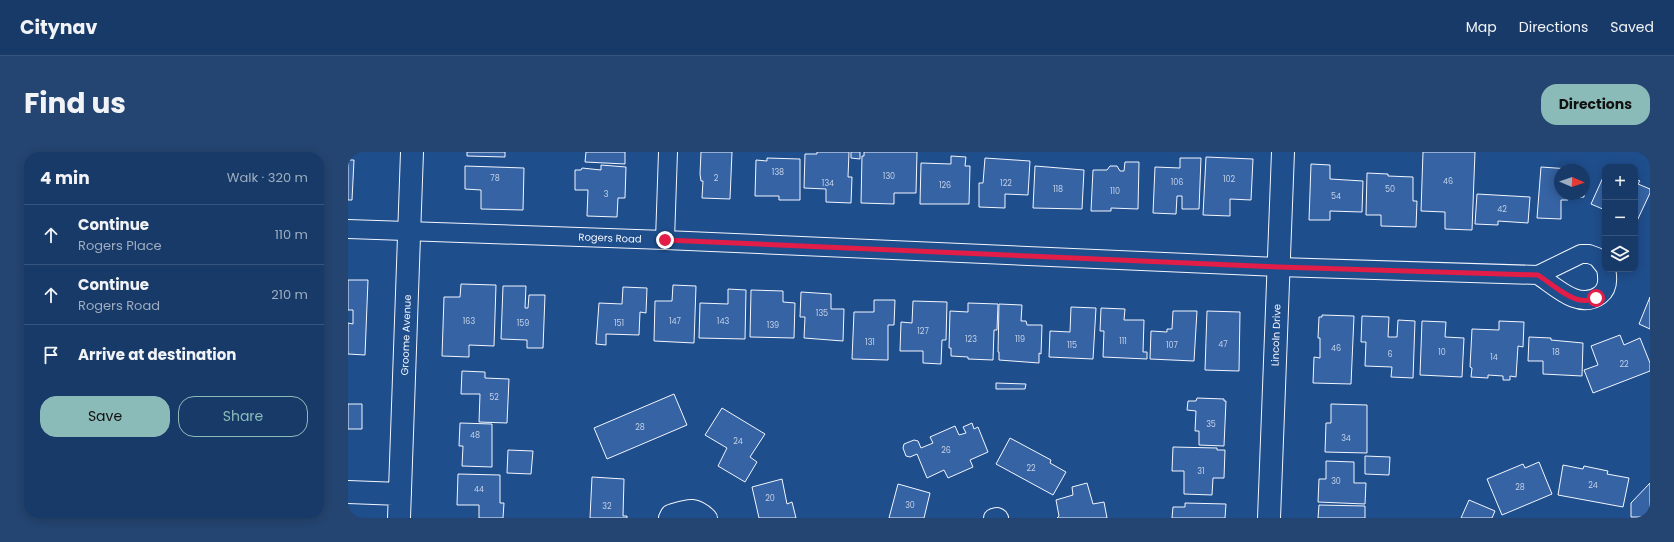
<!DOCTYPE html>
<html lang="en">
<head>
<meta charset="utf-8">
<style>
  body { margin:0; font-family:Poppins,sans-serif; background:#244571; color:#f1f3f6 }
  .controls { position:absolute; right:12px; top:12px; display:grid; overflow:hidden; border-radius:8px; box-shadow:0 2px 10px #0003 }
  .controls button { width:36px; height:36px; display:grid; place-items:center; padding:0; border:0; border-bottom:1px solid #36547d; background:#173a69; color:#f1f3f6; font:20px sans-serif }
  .compass { position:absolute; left:1206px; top:12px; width:36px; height:36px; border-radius:50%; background:#173a69; box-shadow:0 2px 10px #0003; rotate:92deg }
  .stop { position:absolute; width:12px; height:12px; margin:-9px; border:3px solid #e11d48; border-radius:50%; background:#fff }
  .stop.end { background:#e11d48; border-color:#fff; box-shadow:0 1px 4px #0008 }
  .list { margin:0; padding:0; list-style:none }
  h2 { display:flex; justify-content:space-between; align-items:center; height:52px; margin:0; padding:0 16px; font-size:17px }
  h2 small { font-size:13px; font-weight:400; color:#9eadc0 }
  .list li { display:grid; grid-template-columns:26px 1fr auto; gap:12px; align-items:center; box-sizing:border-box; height:60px; padding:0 16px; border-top:1px solid #36547d }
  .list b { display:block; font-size:15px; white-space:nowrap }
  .list p { margin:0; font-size:13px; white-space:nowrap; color:#9eadc0 }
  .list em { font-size:13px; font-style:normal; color:#9eadc0 }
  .actions { display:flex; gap:8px; padding:12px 16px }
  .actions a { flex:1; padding:9px 0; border:1px solid #8bbbb9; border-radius:16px; text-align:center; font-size:14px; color:#8bbbb9 }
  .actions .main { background:#8bbbb9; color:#111 }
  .icon { flex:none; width:22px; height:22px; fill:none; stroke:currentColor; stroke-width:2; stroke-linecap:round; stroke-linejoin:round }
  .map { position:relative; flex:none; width:1302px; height:366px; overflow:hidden; border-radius:16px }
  header { display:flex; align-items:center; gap:24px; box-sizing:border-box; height:56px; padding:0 20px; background:#173a69; border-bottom:1px solid #36547d }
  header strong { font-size:19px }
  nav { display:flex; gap:22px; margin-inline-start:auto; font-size:14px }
  .intro { display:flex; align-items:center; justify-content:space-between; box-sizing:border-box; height:96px; padding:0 24px }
  h1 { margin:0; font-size:28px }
  .button { padding:10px 18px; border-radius:16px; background:#8bbbb9; color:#111; font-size:14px; font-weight:700 }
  main { display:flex; gap:24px; padding:0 24px }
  aside { flex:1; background:#173a69; border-radius:16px; box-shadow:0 2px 10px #0003 }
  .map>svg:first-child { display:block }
  .building { fill:#3563a3; stroke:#f2f6ff }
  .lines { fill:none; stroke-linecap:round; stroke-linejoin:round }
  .minor-casing { stroke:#f2f6ff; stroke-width:20 }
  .tertiary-casing { stroke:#f2f6ff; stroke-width:24 }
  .minor { stroke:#1f4e8c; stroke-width:18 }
  .tertiary { stroke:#1f4e8c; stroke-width:22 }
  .route { stroke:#e11d48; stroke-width:5 }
  .labels { text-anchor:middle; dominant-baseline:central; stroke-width:3; stroke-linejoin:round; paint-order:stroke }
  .number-label { font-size:8px; fill:#c3d1e8 }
  .street-label { font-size:10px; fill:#f2f6ff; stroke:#1f4e8c }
</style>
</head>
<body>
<header>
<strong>Citynav</strong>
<nav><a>Map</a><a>Directions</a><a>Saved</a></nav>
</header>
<div class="intro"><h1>Find us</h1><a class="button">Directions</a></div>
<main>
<aside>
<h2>4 min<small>Walk · 320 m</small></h2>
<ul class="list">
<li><svg class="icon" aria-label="ahead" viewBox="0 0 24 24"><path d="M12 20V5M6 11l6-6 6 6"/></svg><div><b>Continue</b><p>Rogers Place</p></div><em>110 m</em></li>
<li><svg class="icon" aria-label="ahead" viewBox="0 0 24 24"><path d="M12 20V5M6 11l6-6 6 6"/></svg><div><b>Continue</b><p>Rogers Road</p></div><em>210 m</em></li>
<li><svg class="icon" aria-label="arrive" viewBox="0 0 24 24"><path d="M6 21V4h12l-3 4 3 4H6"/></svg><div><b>Arrive at destination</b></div></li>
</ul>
<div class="actions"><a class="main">Save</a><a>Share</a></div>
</aside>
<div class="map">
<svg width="1302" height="366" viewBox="0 0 1302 366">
  <rect width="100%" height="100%" fill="#1f4e8c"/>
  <!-- building -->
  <path class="building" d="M 119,0 L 157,0 L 157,5 L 119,4 Z
    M 238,0 L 277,0 L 277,12 L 237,10 Z
    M 353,0 L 384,0 L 382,47 L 354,46 L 355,29 L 353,29 L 352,22 Z
    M 469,0 L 501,0 L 500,25 L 504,25 L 503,51 L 478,50 L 478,37 L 456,36 L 457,2 L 469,2 Z
    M 503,0 L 512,0 L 512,7 L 503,6 Z
    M 516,0 L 569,0 L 568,41 L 546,41 L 546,52 L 513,51 L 514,4 L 516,4 Z
    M 1075,0 L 1127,0 L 1124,78 L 1097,77 L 1097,60 L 1073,59 Z
    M 603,4 L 618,5 L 617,14 L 622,14 L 621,52 L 572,52 L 573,11 L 603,12 Z
    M 858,5 L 905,7 L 903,48 L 882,47 L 882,64 L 855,63 Z
    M 419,6 L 452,7 L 452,48 L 431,48 L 431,44 L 407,44 L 408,8 L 419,9 Z
    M 637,6 L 682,9 L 680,43 L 657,42 L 657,56 L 631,55 L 631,31 L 635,31 Z
    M 832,6 L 853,6 L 851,57 L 834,57 L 834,44 L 829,44 L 828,62 L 805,61 L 807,15 L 832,16 Z
    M 0,8 L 6,8 L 4,48 L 0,48 Z
    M 777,10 L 791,10 L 790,57 L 763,56 L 763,59 L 743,59 L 745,18 L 759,18 L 762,14 L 769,14 L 772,19 L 776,19 Z
    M 963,12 L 982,13 L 982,27 L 1015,29 L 1014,60 L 982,59 L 982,68 L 961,68 Z
    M 253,13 L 278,15 L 277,46 L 270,46 L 269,65 L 239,64 L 240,38 L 227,38 L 227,18 L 233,18 L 234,16 L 253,18 Z
    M 117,14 L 176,16 L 175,58 L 133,57 L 133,38 L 117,37 Z
    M 687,14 L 736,18 L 734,57 L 685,56 Z
    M 1193,15 L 1236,18 L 1236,31 L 1236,18 L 1212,18 L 1212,42 L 1236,42 L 1236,45 L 1223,46 L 1220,44 L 1220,48 L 1213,48 L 1213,67 L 1189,66 Z
    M 1019,21 L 1040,22 L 1040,24 L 1065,25 L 1065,49 L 1069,49 L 1068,75 L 1033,74 L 1033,63 L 1018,63 Z
    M 1257,21 L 1257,58 L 1243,52 Z
    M 1287,27 L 1292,29 L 1290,32 L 1302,37 L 1302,41 L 1288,71 L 1287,70 Z
    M 1129,42 L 1182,45 L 1180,71 L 1150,69 L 1150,73 L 1127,72 Z
    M 0,128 L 20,128 L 17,203 L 0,202 L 0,171 L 5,172 L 5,158 L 0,158 Z
    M 113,132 L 148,133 L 146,194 L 121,193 L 121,205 L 94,204 L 96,145 L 112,145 Z
    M 325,133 L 348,134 L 346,191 L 306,189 L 307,149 L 324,149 Z
    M 155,134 L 178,134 L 177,156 L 180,156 L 181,143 L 197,143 L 195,196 L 179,196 L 179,188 L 153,187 Z
    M 275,135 L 299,136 L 298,161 L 292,160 L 291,183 L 258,182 L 258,193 L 248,192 L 251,151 L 274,152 Z
    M 380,137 L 398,138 L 397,187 L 351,186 L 352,151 L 380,152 Z
    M 403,138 L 435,139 L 435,150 L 447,151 L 446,186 L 402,185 Z
    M 453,140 L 483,142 L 483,157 L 496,157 L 495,189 L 456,186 L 457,165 L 452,165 Z
    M 1302,145 L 1302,177 L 1291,172 Z
    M 526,148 L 547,148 L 546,173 L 540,173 L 540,208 L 504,207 L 506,160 L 526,160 Z
    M 565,149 L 599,150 L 598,188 L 594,188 L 593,212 L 575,211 L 575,199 L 552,199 L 553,170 L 564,171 Z
    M 620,151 L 650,152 L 649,178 L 646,178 L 645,208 L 620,207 L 620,205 L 603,204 L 603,196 L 601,196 L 602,159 L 620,160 Z
    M 651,152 L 674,153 L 673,169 L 678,169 L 679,173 L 694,173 L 693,202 L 691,201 L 691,211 L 651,208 L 651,200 L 650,200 Z
    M 723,155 L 748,156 L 745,207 L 701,205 L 702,179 L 722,180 Z
    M 753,156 L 777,157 L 776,168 L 796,168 L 795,200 L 799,200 L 799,207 L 755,205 L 756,179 L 752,179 Z
    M 825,159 L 849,159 L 846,209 L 802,207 L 803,179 L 819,180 L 819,177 L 824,177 Z
    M 859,159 L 892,160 L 891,219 L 857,218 Z
    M 974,163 L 1006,164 L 1003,232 L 965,231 L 966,205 L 972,206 L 972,186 L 970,186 L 971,165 L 974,165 Z
    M 1014,164 L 1041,165 L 1040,185 L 1049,185 L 1050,168 L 1067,169 L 1065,226 L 1043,225 L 1044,215 L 1017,214 L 1018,190 L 1013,190 Z
    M 1074,169 L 1098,170 L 1097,185 L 1116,186 L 1114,225 L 1072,223 Z
    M 1151,169 L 1176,170 L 1175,195 L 1170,194 L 1168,225 L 1162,224 L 1162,228 L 1155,228 L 1155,224 L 1140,223 L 1140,226 L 1123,225 L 1124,216 L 1122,215 L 1124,177 L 1151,178 Z
    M 1272,183 L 1276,193 L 1292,186 L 1302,211 L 1302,219 L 1245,241 L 1236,218 L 1250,213 L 1243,194 Z
    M 1181,185 L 1203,186 L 1203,188 L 1235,191 L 1234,224 L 1195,222 L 1195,209 L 1180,209 Z
    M 114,219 L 137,220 L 137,226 L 161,227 L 159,271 L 131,270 L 132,242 L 113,242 Z
    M 648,231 L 678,232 L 677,237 L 648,237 Z
    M 326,242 L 339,273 L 259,307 L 246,276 Z
    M 849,246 L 876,247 L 876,249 L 878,249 L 876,294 L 851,293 L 851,279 L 847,279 L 848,259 L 839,258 L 840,249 L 848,249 Z
    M 0,252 L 14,252 L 14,277 L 0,277 Z
    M 983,252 L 1019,253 L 1019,301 L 977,300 L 978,271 L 983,271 Z
    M 374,256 L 417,282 L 402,305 L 409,310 L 397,330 L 370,314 L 379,296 L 357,283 Z
    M 112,271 L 144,272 L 144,315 L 114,314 L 115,294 L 111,294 Z
    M 624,271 L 626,277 L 630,275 L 640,300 L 622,308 L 625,315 L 600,326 L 596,318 L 579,326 L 569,302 L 562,305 L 558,304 L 555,296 L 556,292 L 566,288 L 570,289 L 573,296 L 585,291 L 582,285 L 607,274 L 611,283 L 618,281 L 615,275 Z
    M 662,286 L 703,308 L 702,311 L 718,320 L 705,343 L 648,312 Z
    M 825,295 L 869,296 L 869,298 L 877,298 L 876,326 L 865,326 L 864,343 L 836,342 L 836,319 L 824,319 Z
    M 160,298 L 185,299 L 183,322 L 159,321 Z
    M 1017,304 L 1042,305 L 1041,323 L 1017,322 Z
    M 978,309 L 1006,310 L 1006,331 L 1018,331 L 1017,352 L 970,350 L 971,327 L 978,327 Z
    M 1191,310 L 1204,342 L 1154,363 L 1139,327 L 1175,312 L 1177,316 Z
    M 1215,313 L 1235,317 L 1236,314 L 1260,319 L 1259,322 L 1281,326 L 1275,355 L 1210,343 Z
    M 110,322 L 152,323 L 152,351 L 156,351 L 155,366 L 131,366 L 131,353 L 109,353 Z
    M 244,325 L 276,327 L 275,364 L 279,364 L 279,366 L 242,366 Z
    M 434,327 L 439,352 L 444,350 L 448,366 L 411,366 L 404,335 Z
    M 739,331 L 745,352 L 756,350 L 759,366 L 709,366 L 711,364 L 708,348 L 725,343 L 724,335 Z
    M 1302,331 L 1302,365 L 1283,365 L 1283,351 Z
    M 550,332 L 582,341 L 576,366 L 541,366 Z
    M 1121,348 L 1147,359 L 1144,366 L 1113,366 Z
    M 837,351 L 878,352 L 877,366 L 824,366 L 825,355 L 837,355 Z
    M 971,353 L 1017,354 L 1017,366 L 970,366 Z"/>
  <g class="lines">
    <!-- minor casing -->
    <g class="minor-casing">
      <path id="minor" d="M 0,77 L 317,88 L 931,115 L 1190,123 L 1233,102 L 1241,102 L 1249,105 L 1257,115
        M 317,88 L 320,0
        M 1190,123 C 1207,134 1231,159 1252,143 C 1260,137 1260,126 1258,117
        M 320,366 L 322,362 C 339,357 346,352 360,366
        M 645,366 L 649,365 L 651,366"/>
    </g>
    <!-- tertiary casing -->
    <g class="tertiary-casing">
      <path id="tertiary" d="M 0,340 L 52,342
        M 51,366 L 64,0
        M 921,366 L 935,0"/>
    </g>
    <!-- minor -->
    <use href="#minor" class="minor"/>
    <!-- tertiary -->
    <use href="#tertiary" class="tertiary"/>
  </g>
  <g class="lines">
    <!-- route -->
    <path class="route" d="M 317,88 L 931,115 L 1190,123 C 1201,130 1219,146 1232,148 C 1237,149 1243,148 1248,146"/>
  </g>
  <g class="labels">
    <!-- number labels -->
    <g class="number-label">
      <text x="430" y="20">138</text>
      <text x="541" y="24">130</text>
      <text x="147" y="26">78</text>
      <text x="368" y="26">2</text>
      <text x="881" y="27">102</text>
      <text x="1100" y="29">46</text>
      <text x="829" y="30">106</text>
      <text x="480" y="31">134</text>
      <text x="658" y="31">122</text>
      <text x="597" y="33">126</text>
      <text x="710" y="37">118</text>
      <text x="1042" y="37">50</text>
      <text x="767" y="39">110</text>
      <text x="258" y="42">3</text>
      <text x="988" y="44">54</text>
      <text x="1154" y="57">42</text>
      <text x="474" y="161">135</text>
      <text x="121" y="169">163</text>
      <text x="327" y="169">147</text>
      <text x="375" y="169">143</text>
      <text x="175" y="171">159</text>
      <text x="271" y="171">151</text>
      <text x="425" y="173">139</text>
      <text x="575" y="179">127</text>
      <text x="623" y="187">123</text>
      <text x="672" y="187">119</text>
      <text x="775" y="189">111</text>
      <text x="522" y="190">131</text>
      <text x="875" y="192">47</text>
      <text x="724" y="193">115</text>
      <text x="824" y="193">107</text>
      <text x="988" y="196">46</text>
      <text x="1094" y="200">10</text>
      <text x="1208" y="200">18</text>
      <text x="1042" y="202">6</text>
      <text x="1146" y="205">14</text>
      <text x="1276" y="212">22</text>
      <text x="146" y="245">52</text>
      <text x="863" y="272">35</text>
      <text x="292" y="275">28</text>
      <text x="127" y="283">48</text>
      <text x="998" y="286">34</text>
      <text x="390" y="289">24</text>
      <text x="598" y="298">26</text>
      <text x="683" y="316">22</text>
      <text x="853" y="319">31</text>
      <text x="988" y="329">30</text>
      <text x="1245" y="333">24</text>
      <text x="1172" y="335">28</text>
      <text x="131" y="337">44</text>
      <text x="422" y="346">20</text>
      <text x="562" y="353">30</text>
      <text x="259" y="354">32</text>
    </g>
    <!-- street labels -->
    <g class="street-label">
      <text transform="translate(262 86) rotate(2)">Rogers Road</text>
      <text transform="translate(58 183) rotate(-88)">Groome Avenue</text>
      <text transform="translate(928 183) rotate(-88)">Lincoln Drive</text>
    </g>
  </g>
</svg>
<div class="controls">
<button>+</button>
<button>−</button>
<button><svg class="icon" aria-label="layers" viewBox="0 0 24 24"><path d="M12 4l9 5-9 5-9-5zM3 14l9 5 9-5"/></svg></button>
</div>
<svg class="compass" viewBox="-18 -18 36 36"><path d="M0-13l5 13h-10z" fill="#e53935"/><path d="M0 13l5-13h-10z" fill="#9eadc0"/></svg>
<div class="stop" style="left:1248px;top:146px"></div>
<div class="stop end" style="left:317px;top:88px"></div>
</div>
</main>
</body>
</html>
